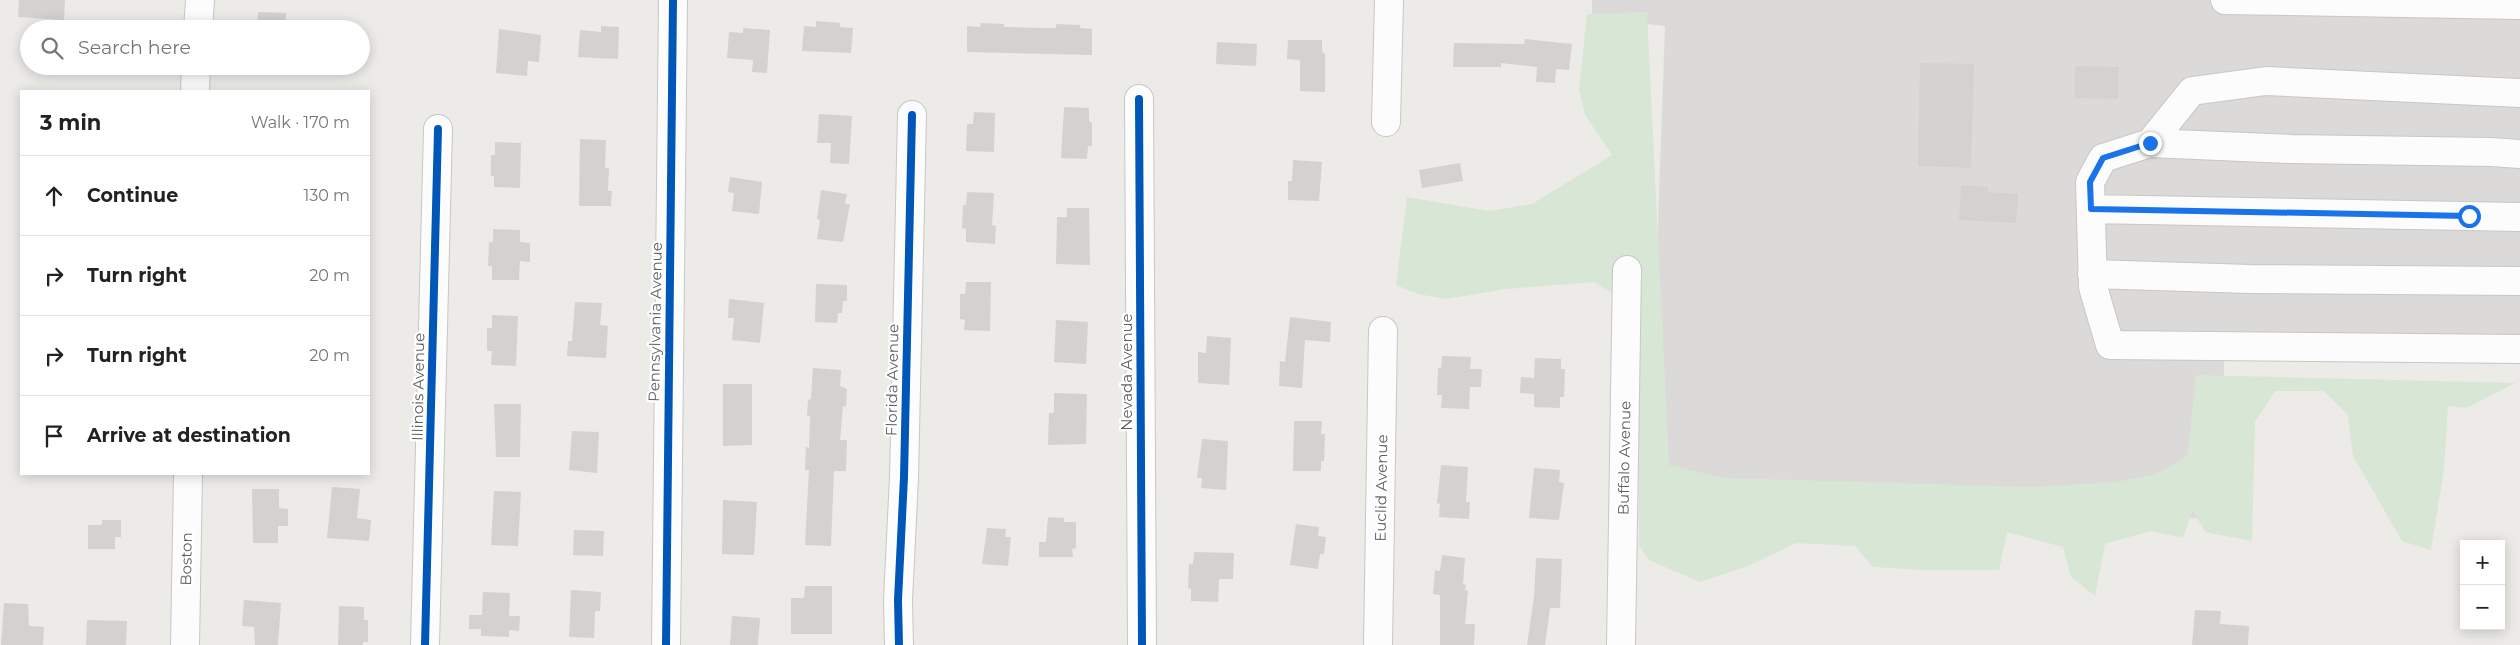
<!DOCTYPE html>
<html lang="en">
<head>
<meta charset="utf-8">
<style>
  body { margin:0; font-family:Montserrat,sans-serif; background:#f2f2f2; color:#222 }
  .controls { position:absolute; right:15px; bottom:15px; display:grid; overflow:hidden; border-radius:0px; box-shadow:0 2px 12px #0003 }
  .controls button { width:45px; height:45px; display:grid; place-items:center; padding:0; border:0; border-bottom:1px solid #e0e0e0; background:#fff; color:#222; font:25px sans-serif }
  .stop { position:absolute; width:15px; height:15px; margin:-11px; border:4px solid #1a73e8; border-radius:50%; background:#fff }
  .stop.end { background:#1a73e8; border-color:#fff; box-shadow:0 1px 5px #0008 }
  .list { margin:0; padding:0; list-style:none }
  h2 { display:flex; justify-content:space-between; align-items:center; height:65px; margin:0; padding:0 20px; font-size:21px }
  h2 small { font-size:16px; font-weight:400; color:#767676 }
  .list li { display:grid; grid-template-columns:32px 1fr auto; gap:15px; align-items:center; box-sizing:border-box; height:80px; padding:0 20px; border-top:1px solid #e0e0e0 }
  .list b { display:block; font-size:19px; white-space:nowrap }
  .list em { font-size:16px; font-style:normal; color:#767676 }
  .icon { flex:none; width:28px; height:28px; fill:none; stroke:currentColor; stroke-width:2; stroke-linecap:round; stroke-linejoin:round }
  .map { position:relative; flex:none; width:2520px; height:645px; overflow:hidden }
  .search { position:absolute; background:#fff; box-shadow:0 2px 12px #0003; left:20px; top:20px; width:350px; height:55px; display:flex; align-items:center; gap:12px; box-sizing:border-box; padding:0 18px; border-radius:28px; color:#767676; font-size:19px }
  .panel { position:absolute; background:#fff; box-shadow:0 2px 12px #0003; left:20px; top:90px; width:350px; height:385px; border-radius:0px }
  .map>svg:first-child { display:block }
  .industrial { fill:#dcdad8 }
  .green { fill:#d8e6d5 }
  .building { fill:#d3d2d0 }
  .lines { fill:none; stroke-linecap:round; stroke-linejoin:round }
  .minor-casing { stroke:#c7c7c7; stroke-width:30 }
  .minor { stroke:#fcfcfc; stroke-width:28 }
  .cycleway-casing { stroke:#fff; stroke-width:11 }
  .cycleway { stroke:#0057b8; stroke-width:8 }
  .route { stroke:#1a73e8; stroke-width:6 }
  .labels { text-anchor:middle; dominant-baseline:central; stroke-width:4.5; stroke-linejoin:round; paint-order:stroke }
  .street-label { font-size:15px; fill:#5e6164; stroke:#fff }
</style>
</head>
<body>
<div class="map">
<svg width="2520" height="645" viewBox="0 0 2520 645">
  <rect width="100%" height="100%" fill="#ecebe8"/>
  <!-- industrial -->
  <path class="industrial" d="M 1592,0 L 2520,0 L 2520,364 L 2224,359 L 2223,519 L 1648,507 L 1665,26 L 1592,18 Z"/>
  <!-- green -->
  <path class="green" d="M 1647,12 L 1669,465 L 1723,478 L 2030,487 L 2117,482 L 2153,475 L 2184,459 L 2188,453 L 2196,375 L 2515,383 L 2467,408 L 2448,406 L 2444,470 L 2431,550 L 2402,541 L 2353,456 L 2348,415 L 2324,391 L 2275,391 L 2255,422 L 2252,541 L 2205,532 L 2193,510 L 2183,538 L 2150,531 L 2105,544 L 2095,596 L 2071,577 L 2063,547 L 2007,532 L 1999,570 L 1920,570 L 1873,567 L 1855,546 L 1796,543 L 1748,566 L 1700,582 L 1649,560 L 1639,546 L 1638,308 L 1594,282 L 1506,289 L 1446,299 L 1418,294 L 1396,285 L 1407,197 L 1489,211 L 1532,204 L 1612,155 L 1585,115 L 1579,90 L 1587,14 Z"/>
  <!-- building -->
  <path class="building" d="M 19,0 L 65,0 L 64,20 L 18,17 Z
    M 258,12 L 286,13 L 285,29 L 257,29 Z
    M 816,21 L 840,23 L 840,27 L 853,28 L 851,53 L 802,51 L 804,26 L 816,27 Z
    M 981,23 L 1004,24 L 1004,27 L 1043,28 L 1056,28 L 1056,24 L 1080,25 L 1080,28 L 1092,29 L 1092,55 L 967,52 L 967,26 L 980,27 Z
    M 601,26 L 619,27 L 618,59 L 578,57 L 580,30 L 601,32 Z
    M 743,28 L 770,30 L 767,73 L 752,72 L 753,60 L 727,58 L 729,32 L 743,33 Z
    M 499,29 L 541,35 L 539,62 L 528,61 L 527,76 L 496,73 Z
    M 1525,39 L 1572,44 L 1569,70 L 1556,69 L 1555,83 L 1536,82 L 1537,67 L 1501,63 L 1501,67 L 1453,67 L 1454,43 L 1524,44 Z
    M 1288,40 L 1322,40 L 1322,51 L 1325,54 L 1325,92 L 1300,91 L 1300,60 L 1287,59 Z
    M 1217,42 L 1257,44 L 1256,66 L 1216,64 Z
    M 1920,63 L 1974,64 L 1971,168 L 1918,166 Z
    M 2075,66 L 2119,67 L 2118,99 L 2075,98 Z
    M 1064,107 L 1089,108 L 1089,121 L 1092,123 L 1092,146 L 1088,146 L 1087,159 L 1061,158 Z
    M 974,112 L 995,113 L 994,152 L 966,151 L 967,124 L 973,124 Z
    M 819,114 L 852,116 L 849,164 L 830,163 L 831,143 L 817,143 Z
    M 580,139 L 606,140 L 605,168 L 609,168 L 608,191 L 612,191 L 611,206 L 579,206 Z
    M 495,142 L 521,143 L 520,188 L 494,187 L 494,176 L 491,176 L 491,155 L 495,155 Z
    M 1293,160 L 1322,162 L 1319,201 L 1288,200 L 1288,181 L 1292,181 Z
    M 1460,163 L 1463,181 L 1422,188 L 1419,170 Z
    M 730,177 L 762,182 L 759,214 L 732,211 L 734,193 L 728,192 Z
    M 1961,185 L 1988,187 L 1988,192 L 2018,194 L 2016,223 L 1959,220 Z
    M 821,190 L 847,194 L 845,204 L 850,204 L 843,242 L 817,239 L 820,220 L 817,219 Z
    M 967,192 L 994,193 L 992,225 L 996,226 L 995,244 L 966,242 L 966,229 L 962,228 L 963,205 L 966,205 Z
    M 1067,208 L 1089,208 L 1090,265 L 1056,264 L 1057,217 L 1067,217 Z
    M 493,229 L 520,230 L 520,242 L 530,243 L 530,262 L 520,261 L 519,280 L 492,280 L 492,266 L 488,266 L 489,242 L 493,242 Z
    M 966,282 L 991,282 L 990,331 L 964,330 L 965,320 L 960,319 L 960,294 L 965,294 Z
    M 816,284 L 847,285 L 847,301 L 843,301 L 842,313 L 838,313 L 837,323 L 815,322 Z
    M 729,299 L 764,303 L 760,343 L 732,340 L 734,318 L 728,318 Z
    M 575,302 L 602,303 L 600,325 L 608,326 L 606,358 L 567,356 L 568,341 L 572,341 Z
    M 492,315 L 518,316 L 516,366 L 491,365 L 492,351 L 487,351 L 487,328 L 492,328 Z
    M 1290,317 L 1331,322 L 1330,342 L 1305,340 L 1302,388 L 1279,386 L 1280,361 L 1285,362 Z
    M 1056,320 L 1088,322 L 1086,364 L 1054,362 Z
    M 1207,336 L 1231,338 L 1229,385 L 1198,383 L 1198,352 L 1206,353 Z
    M 1442,356 L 1471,357 L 1470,369 L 1482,369 L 1481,387 L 1470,387 L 1469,409 L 1441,408 L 1442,395 L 1437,395 L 1438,368 L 1441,368 Z
    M 1535,358 L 1561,359 L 1561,369 L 1565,369 L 1564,397 L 1560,397 L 1560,408 L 1534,407 L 1534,394 L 1520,393 L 1521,377 L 1534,378 Z
    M 813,368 L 841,370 L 840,386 L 847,389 L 846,407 L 843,406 L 840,440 L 847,440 L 846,471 L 834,471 L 831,546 L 805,545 L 809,470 L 805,470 L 806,447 L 809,448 L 810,416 L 807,416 L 808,400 L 811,399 Z
    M 723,384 L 752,384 L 752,445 L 723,446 Z
    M 1054,393 L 1087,394 L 1086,444 L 1048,445 L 1049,413 L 1054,413 Z
    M 494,404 L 521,404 L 520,457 L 496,457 Z
    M 1294,421 L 1322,421 L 1321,434 L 1325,434 L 1324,461 L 1321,461 L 1321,471 L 1293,471 Z
    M 572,431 L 599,432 L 597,473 L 569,470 Z
    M 1202,439 L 1228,441 L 1226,490 L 1201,488 L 1202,478 L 1197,478 Z
    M 1441,465 L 1468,467 L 1466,502 L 1470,502 L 1469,519 L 1439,517 L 1440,503 L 1437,504 Z
    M 1534,468 L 1560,470 L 1559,482 L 1564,483 L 1559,520 L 1529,518 Z
    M 332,487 L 360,489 L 357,518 L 371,520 L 369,541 L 327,538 Z
    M 252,489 L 279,489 L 279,508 L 288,509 L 288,526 L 278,526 L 278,543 L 253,543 Z
    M 494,491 L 521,492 L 518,546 L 491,545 Z
    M 723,500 L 757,502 L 754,555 L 722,554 Z
    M 1048,517 L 1064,518 L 1064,522 L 1076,522 L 1076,548 L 1072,549 L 1073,557 L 1039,557 L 1039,542 L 1046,542 Z
    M 102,520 L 121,520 L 121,537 L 115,537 L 115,549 L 88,549 L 88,525 L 102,525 Z
    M 1296,524 L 1319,527 L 1318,536 L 1326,537 L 1324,554 L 1320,554 L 1318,569 L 1290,565 Z
    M 987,528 L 1006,529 L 1005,537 L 1011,537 L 1008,566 L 982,564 Z
    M 574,530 L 604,531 L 603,556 L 573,555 Z
    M 1194,552 L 1234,553 L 1233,579 L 1219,579 L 1218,602 L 1191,601 L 1191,589 L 1188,588 L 1189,564 L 1193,564 Z
    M 1442,555 L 1465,558 L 1463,584 L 1466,585 L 1465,590 L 1468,591 L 1465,624 L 1475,624 L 1474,645 L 1440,645 L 1440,595 L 1433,594 L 1435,570 L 1440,571 Z
    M 1536,558 L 1562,559 L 1560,608 L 1550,608 L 1545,645 L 1527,645 L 1534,596 Z
    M 805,586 L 832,586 L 832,634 L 791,634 L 791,598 L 804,598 Z
    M 571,590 L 601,592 L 600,611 L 595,611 L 594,638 L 569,637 Z
    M 483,592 L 510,593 L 509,616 L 520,616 L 519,631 L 509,630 L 509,637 L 481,636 L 481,629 L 469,629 L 469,615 L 482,615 Z
    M 244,600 L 281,603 L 278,645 L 255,645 L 254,627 L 242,626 Z
    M 4,603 L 28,604 L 29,626 L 44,627 L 43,645 L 1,645 Z
    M 339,606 L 364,607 L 364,620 L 368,620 L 368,642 L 363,642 L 363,645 L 338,645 Z
    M 2195,610 L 2221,611 L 2220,624 L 2249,626 L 2248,645 L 2192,645 Z
    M 732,616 L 760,618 L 758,645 L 730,645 Z
    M 87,620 L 127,621 L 126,645 L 86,645 Z"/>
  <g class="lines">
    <!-- minor casing -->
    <g class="minor-casing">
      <path id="minor" d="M 2225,0 L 2520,5
        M 198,29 L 200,1
        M 195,91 L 196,66
        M 2520,93 L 2266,81 L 2192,91 L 2150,143 L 2103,158 L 2090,182 L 2093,287 L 2110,345 L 2520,349
        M 1139,99 L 1142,645
        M 1386,122 L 1389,0
        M 2150,143 L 2291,149 L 2491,152 L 2520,154
        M 2091,209 L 2520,217
        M 2092,274 L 2250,279 L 2520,281
        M 185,645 L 188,474
        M 425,645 L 438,129
        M 666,645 L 673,0
        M 899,645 L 898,600 L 904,477 L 912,115
        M 1378,645 L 1383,331
        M 1621,645 L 1627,270"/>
    </g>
    <!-- minor -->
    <use href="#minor" class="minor"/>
    <!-- cycleway casing -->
    <g class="cycleway-casing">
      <path id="cycleway" d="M 1139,99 L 1142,645
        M 425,645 L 438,129
        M 666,645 L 673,0
        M 899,645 L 898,600 L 904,477 L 912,115"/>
    </g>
    <!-- cycleway -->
    <use href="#cycleway" class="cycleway"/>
  </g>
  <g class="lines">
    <!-- route -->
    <path class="route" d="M 2150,143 L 2103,158 L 2090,182 L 2091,209 L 2469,216"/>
  </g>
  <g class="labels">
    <!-- street labels -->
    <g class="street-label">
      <text transform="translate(655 322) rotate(-89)">Pennsylvania Avenue</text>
      <text transform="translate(1126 372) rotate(-90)">Nevada Avenue</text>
      <text transform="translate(892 380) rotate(-89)">Florida Avenue</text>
      <text transform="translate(418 387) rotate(-89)">Illinois Avenue</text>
      <text transform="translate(1624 458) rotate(-89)">Buffalo Avenue</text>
      <text transform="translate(1381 488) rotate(-89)">Euclid Avenue</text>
      <text transform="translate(186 559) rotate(-89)">Boston</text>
    </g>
  </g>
</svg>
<div class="controls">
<button>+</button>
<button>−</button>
</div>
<div class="stop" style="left:2469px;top:216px"></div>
<div class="stop end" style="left:2150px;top:143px"></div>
<div class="search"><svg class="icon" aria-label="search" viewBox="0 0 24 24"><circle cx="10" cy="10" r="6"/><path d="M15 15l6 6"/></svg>Search here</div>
<section class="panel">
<h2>3 min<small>Walk · 170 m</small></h2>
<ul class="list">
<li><svg class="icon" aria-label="ahead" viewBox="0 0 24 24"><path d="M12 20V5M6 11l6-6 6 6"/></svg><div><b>Continue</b></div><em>130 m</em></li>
<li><svg class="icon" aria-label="right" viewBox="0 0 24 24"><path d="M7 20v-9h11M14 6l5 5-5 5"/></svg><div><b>Turn right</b></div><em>20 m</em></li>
<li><svg class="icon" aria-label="right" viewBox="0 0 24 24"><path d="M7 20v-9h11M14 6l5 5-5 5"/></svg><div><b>Turn right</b></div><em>20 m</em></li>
<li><svg class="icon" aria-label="arrive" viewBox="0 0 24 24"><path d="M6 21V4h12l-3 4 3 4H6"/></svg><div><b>Arrive at destination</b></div></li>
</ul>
</section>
</div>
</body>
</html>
